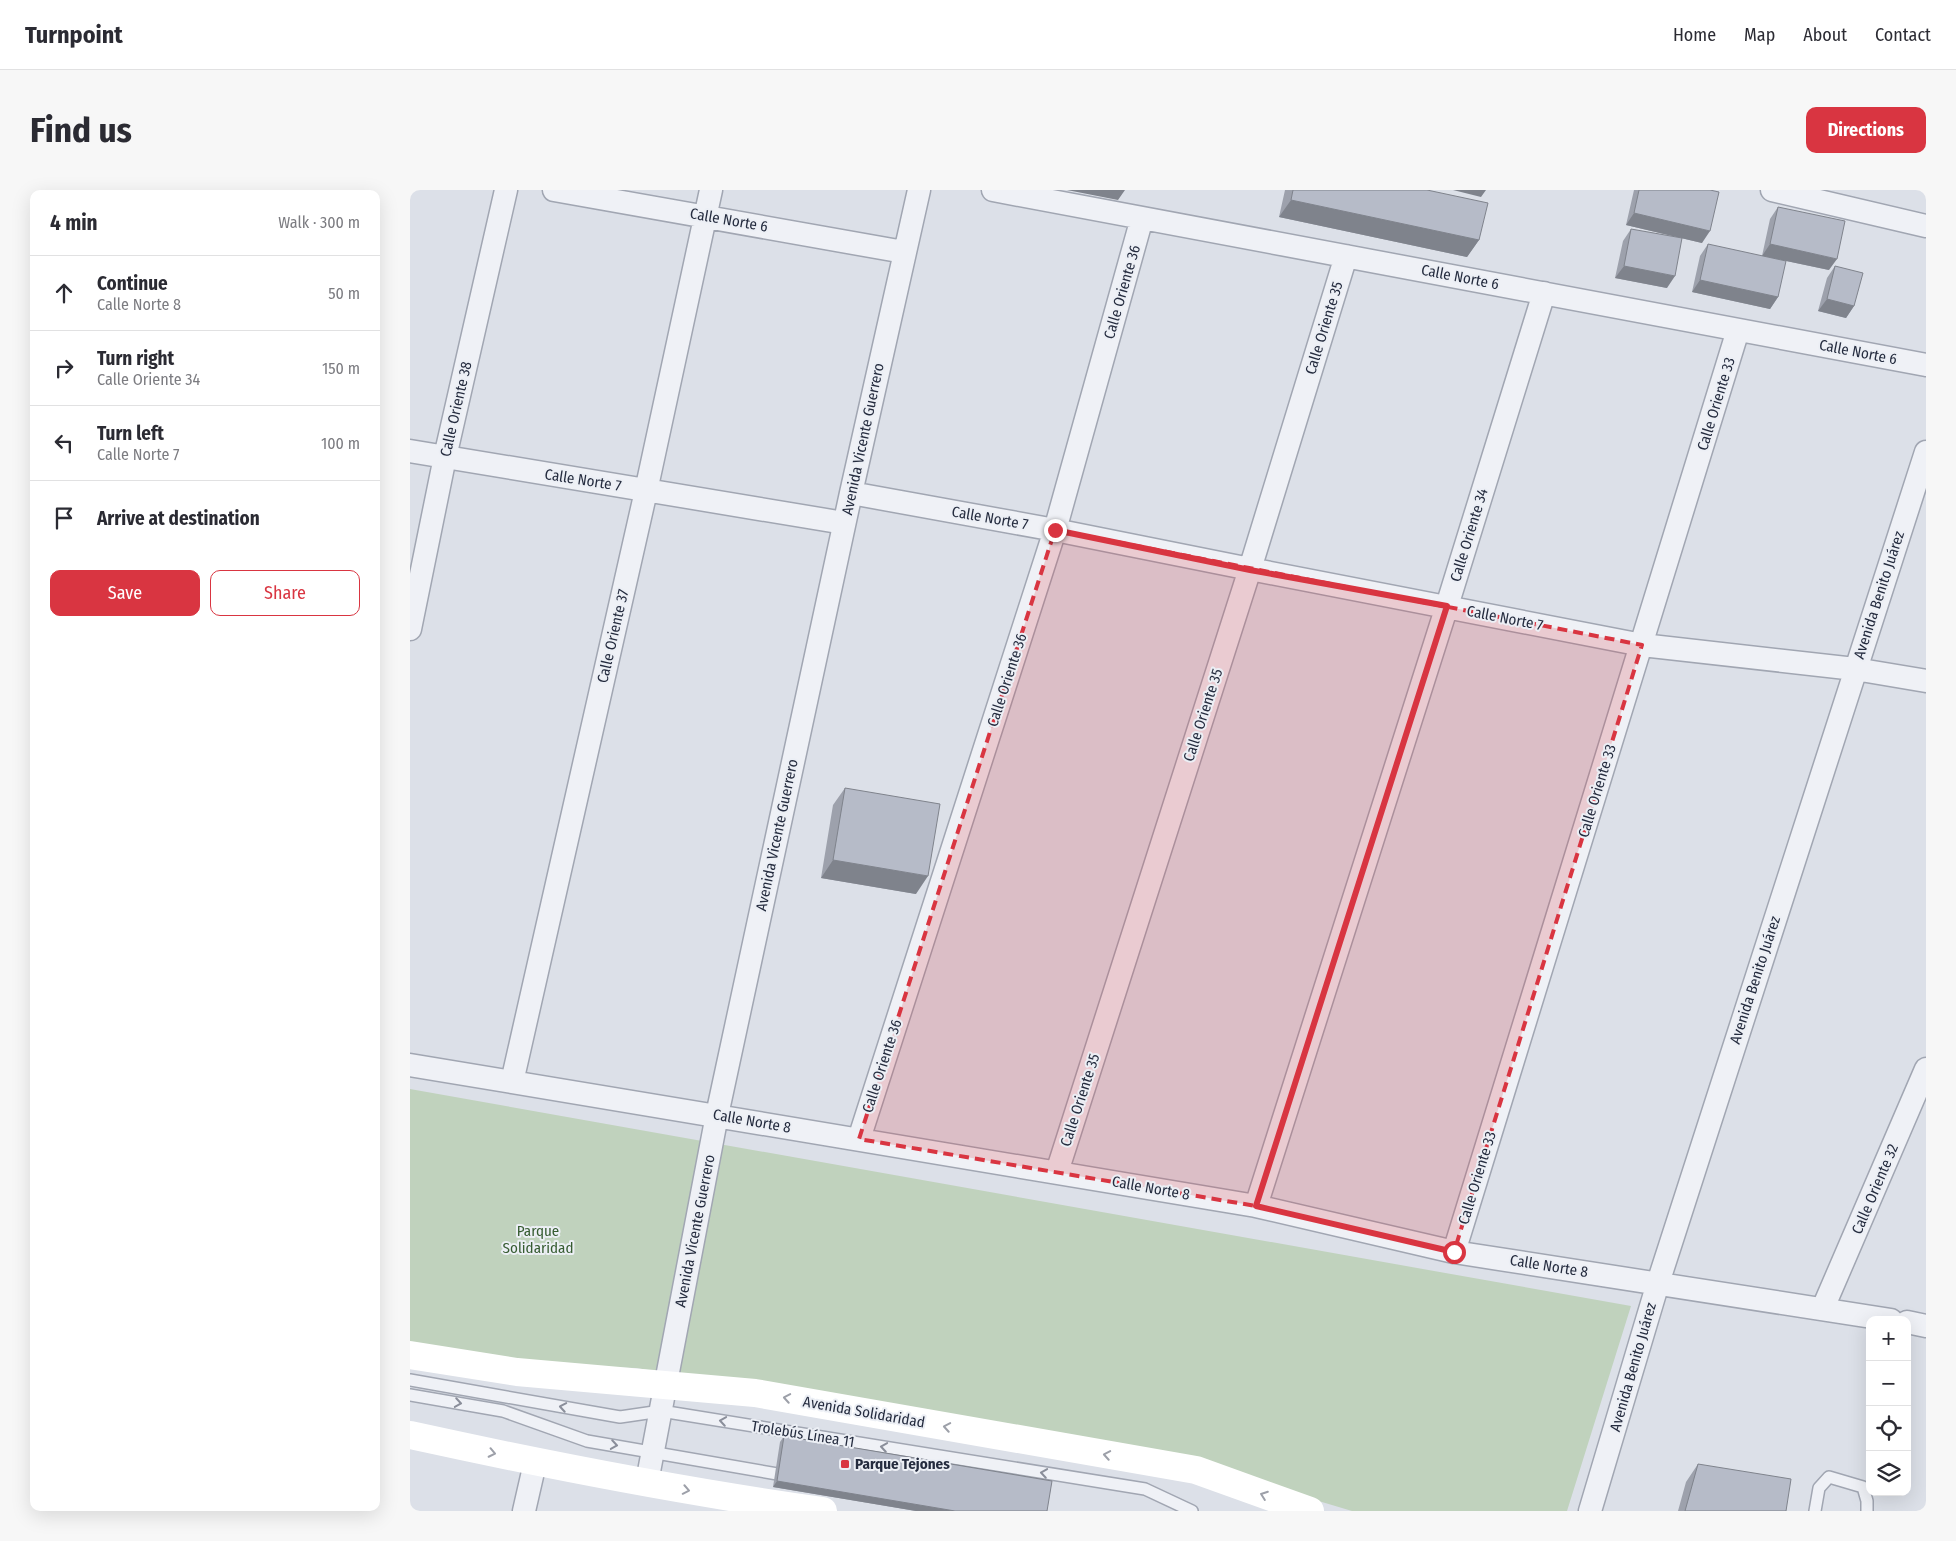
<!DOCTYPE html>
<html lang="en">
<head>
<meta charset="utf-8">
<style>
  body { margin:0; font-family:"Fira Sans Condensed",sans-serif; background:#f7f7f7; color:#2b2b33 }
  .controls { position:absolute; right:15px; bottom:15px; display:grid; overflow:hidden; border-radius:10px; box-shadow:0 5px 20px #0002 }
  .controls button { width:45px; height:45px; display:grid; place-items:center; padding:0; border:0; border-bottom:1px solid #e1e1e2; background:#fff; color:#2b2b33; font:25px sans-serif }
  .stop { position:absolute; width:15px; height:15px; margin:-11px; border:4px solid #d93541; border-radius:50%; background:#fff }
  .stop.end { background:#d93541; border-color:#fff; box-shadow:0 1px 5px #0008 }
  .list { margin:0; padding:0; list-style:none }
  h2 { display:flex; justify-content:space-between; align-items:center; height:65px; margin:0; padding:0 20px; font-size:21px }
  h2 small { font-size:16px; font-weight:400; color:#7c7c81 }
  .list li { display:grid; grid-template-columns:32px 1fr auto; gap:15px; align-items:center; box-sizing:border-box; height:75px; padding:0 20px; border-top:1px solid #e1e1e2 }
  .list b { display:block; font-size:19px; white-space:nowrap }
  .list p { margin:0; font-size:16px; white-space:nowrap; color:#7c7c81 }
  .list em { font-size:16px; font-style:normal; color:#7c7c81 }
  .actions { display:flex; gap:10px; padding:15px 20px }
  .actions a { flex:1; padding:11px 0; border:1px solid #d93541; border-radius:10px; text-align:center; font-size:18px; color:#d93541 }
  .actions .main { background:#d93541; color:#fff }
  .icon { flex:none; width:28px; height:28px; fill:none; stroke:currentColor; stroke-width:2; stroke-linecap:round; stroke-linejoin:round }
  .map { position:relative; flex:none; width:1516px; height:1321px; overflow:hidden; border-radius:10px }
  header { display:flex; align-items:center; gap:30px; box-sizing:border-box; height:70px; padding:0 25px; background:#fff; border-bottom:1px solid #e1e1e2 }
  header strong { font-size:24px }
  nav { display:flex; gap:28px; margin-inline-start:auto; font-size:18px }
  .intro { display:flex; align-items:center; justify-content:space-between; box-sizing:border-box; height:120px; padding:0 30px }
  h1 { margin:0; font-size:35px }
  .button { padding:12px 22px; border-radius:10px; background:#d93541; color:#fff; font-size:18px; font-weight:700 }
  main { display:flex; gap:30px; padding:0 30px }
  aside { flex:1; background:#fff; border-radius:10px; box-shadow:0 5px 20px #0002 }
  .map>svg:first-child { display:block }
  .green { fill:#c0d2bd }
  .lines { fill:none; stroke-linecap:round; stroke-linejoin:round }
  .lane-casing { stroke:#a1a6b2; stroke-width:14 }
  .street-casing { stroke:#a1a6b2; stroke-width:25 }
  .lane { stroke:#eff1f6; stroke-width:11 }
  .street { stroke:#eff1f6; stroke-width:22 }
  .secondary { stroke:#fff; stroke-width:28 }
  .wall { fill:#9da1ac }
  .shaded-wall { fill:#7f838c }
  .building { fill:#b6bbc8; stroke:#7f838c }
  .oneway { stroke:#9da0a9 }
  .oneway2 { stroke:#8a8e9a }
  .route { stroke:#d93541; stroke-width:6 }
  .marked { fill:#d93541; fill-opacity:0.2; stroke:#d93541; stroke-width:4; stroke-dasharray:10 6; stroke-linejoin:round }
  .poi-dot { fill:#d93541; stroke:#eceff5; stroke-width:2 }
  .labels { text-anchor:middle; dominant-baseline:central; stroke-width:4; stroke-linejoin:round; paint-order:stroke }
  .street-label { font-size:15px; fill:#252c3f; stroke:#eceff5 }
  .park-label { font-size:15px; fill:#365c31; stroke:#eceff5 }
  .poi-label { font-size:15px; font-weight:bold; fill:#252c3f; stroke:#eceff5; text-anchor:start }
</style>
</head>
<body>
<header>
<strong>Turnpoint</strong>
<nav><a>Home</a><a>Map</a><a>About</a><a>Contact</a></nav>
</header>
<div class="intro"><h1>Find us</h1><a class="button">Directions</a></div>
<main>
<aside>
<h2>4 min<small>Walk · 300 m</small></h2>
<ul class="list">
<li><svg class="icon" aria-label="ahead" viewBox="0 0 24 24"><path d="M12 20V5M6 11l6-6 6 6"/></svg><div><b>Continue</b><p>Calle Norte 8</p></div><em>50 m</em></li>
<li><svg class="icon" aria-label="right" viewBox="0 0 24 24"><path d="M7 20v-9h11M14 6l5 5-5 5"/></svg><div><b>Turn right</b><p>Calle Oriente 34</p></div><em>150 m</em></li>
<li><svg class="icon" aria-label="left" viewBox="0 0 24 24"><path d="M17 20v-9H6M10 6l-5 5 5 5"/></svg><div><b>Turn left</b><p>Calle Norte 7</p></div><em>100 m</em></li>
<li><svg class="icon" aria-label="arrive" viewBox="0 0 24 24"><path d="M6 21V4h12l-3 4 3 4H6"/></svg><div><b>Arrive at destination</b></div></li>
</ul>
<div class="actions"><a class="main">Save</a><a>Share</a></div>
</aside>
<div class="map">
<svg width="1516" height="1321" viewBox="0 0 1516 1321">
  <rect width="100%" height="100%" fill="#dce0e8"/>
  <!-- green -->
  <path class="green" d="M 0,899 L 1221,1116 L 1157,1321 L 942,1321 L 792,1276 L 527,1228 L 226,1178 L 108,1175 L 0,1156 Z"/>
  <g class="lines">
    <!-- lane casing -->
    <g class="lane-casing">
      <path id="lane" d="M 0,1190 L 210,1227 L 251,1221 L 735,1299 L 782,1321
        M 0,1205 L 93,1221 L 177,1251 L 379,1286
        M 1405,1321 L 1409,1298 L 1419,1287 L 1453,1297 L 1457,1311 L 1457,1321"/>
    </g>
    <!-- street casing -->
    <g class="street-casing">
      <path id="street" d="M 144,0 L 494,62
        M 583,0 L 1516,175
        M 1362,0 L 1516,36
        M 0,261 L 434,333
        M 441,303 L 645,340 L 840,379 L 1232,455 L 1445,479 L 1516,491
        M 0,439 L 35,267 L 96,0
        M 0,875 L 846,1016 L 1044,1062 L 1481,1130
        M 102,892 L 236,301 L 301,0
        M 449,949 L 645,340 L 732,28
        M 647,982 L 840,379 L 936,66
        M 846,1016 L 1037,416 L 1134,103
        M 1044,1062 L 1328,140
        M 1413,1118 L 1516,879
        M 1497,1132 L 1516,1136
        M 237,1292 L 307,925 L 441,303 L 509,0
        M 114,1321 L 125,1273
        M 1180,1321 L 1248,1093 L 1516,262"/>
    </g>
    <!-- lane -->
    <use href="#lane" class="lane"/>
    <!-- street -->
    <use href="#street" class="street"/>
    <!-- secondary -->
    <path class="secondary" d="M 0,1165 L 107,1182 L 345,1203 L 786,1280 L 900,1321
      M 0,1245 C 137,1275 275,1302 413,1321"/>
  </g>
  <!-- wall -->
  <path class="wall" d="M 875,0 L 1017,0 L 1069,50 L 1057,67 L 869,27 Z
    M 1224,0 L 1300,0 L 1292,53 L 1216,35 Z
    M 1368,17 L 1419,80 L 1352,66 L 1360,29 Z
    M 1221,39 L 1257,98 L 1205,88 L 1213,51 Z
    M 1298,54 L 1368,107 L 1360,119 L 1282,102 L 1290,66 Z
    M 1425,76 L 1444,116 L 1436,128 L 1408,121 L 1417,88 Z
    M 435,598 L 506,704 L 411,688 L 423,615 Z
    M 374,1246 L 637,1321 L 506,1321 L 363,1297 L 370,1252 Z
    M 1288,1274 L 1376,1321 L 1268,1321 L 1276,1292 Z"/>
  <!-- shaded-wall -->
  <path class="shaded-wall" d="M 657,0 L 715,0 L 708,10 Z
    M 1043,0 L 1076,0 L 1071,7 Z
    M 881,10 L 1069,50 L 1057,67 L 869,27 Z
    M 1224,23 L 1300,41 L 1292,53 L 1216,35 Z
    M 1360,54 L 1427,69 L 1419,80 L 1352,66 Z
    M 1214,76 L 1265,86 L 1257,98 L 1205,88 Z
    M 1290,90 L 1368,107 L 1360,119 L 1282,102 Z
    M 1417,109 L 1444,116 L 1436,128 L 1408,121 Z
    M 423,670 L 518,686 L 506,704 L 411,688 Z
    M 367,1291 L 545,1321 L 506,1321 L 363,1297 Z"/>
  <!-- building -->
  <path class="building" d="M 883,0 L 1017,0 L 1078,13 L 1069,50 L 881,10 Z
    M 1229,0 L 1300,0 L 1309,2 L 1300,41 L 1224,23 Z
    M 1368,17 L 1435,31 L 1427,69 L 1360,54 Z
    M 1221,39 L 1272,48 L 1265,86 L 1214,76 Z
    M 1298,54 L 1376,71 L 1368,107 L 1290,90 Z
    M 1425,76 L 1453,83 L 1444,116 L 1417,109 Z
    M 435,598 L 530,614 L 518,686 L 423,670 Z
    M 374,1246 L 642,1291 L 637,1321 L 545,1321 L 367,1291 Z
    M 1288,1274 L 1381,1289 L 1376,1321 L 1275,1321 Z"/>
  <!-- one-way arrows -->
  <defs><path id="oneway-chevron" d="M-2-3.5L2.5 0L-2 3.5" fill="none" stroke-width="1.6" stroke-linecap="round" stroke-linejoin="round" transform="scale(1.25)"/></defs>
  <g class="oneway">
    <use href="#oneway-chevron" transform="translate(377 1208) rotate(-170)"/>
    <use href="#oneway-chevron" transform="translate(537 1237) rotate(-170)"/>
    <use href="#oneway-chevron" transform="translate(82 1263) rotate(12)"/>
    <use href="#oneway-chevron" transform="translate(697 1265) rotate(-170)"/>
    <use href="#oneway-chevron" transform="translate(276 1300) rotate(11)"/>
    <use href="#oneway-chevron" transform="translate(854 1305) rotate(-160)"/>
  </g>
  <g class="oneway2">
    <use href="#oneway-chevron" transform="translate(48 1213) rotate(9)"/>
    <use href="#oneway-chevron" transform="translate(153 1217) rotate(-170)"/>
    <use href="#oneway-chevron" transform="translate(313 1231) rotate(-171)"/>
    <use href="#oneway-chevron" transform="translate(204 1255) rotate(9)"/>
    <use href="#oneway-chevron" transform="translate(474 1257) rotate(-171)"/>
    <use href="#oneway-chevron" transform="translate(634 1283) rotate(-171)"/>
  </g>
  <g class="lines">
    <!-- route -->
    <path class="route" d="M 645,340 L 840,380 L 1037,416 L 846,1016 L 1044,1062"/>
  </g>
  <!-- marked area -->
  <path class="marked" d="M 645,340 L 1232,455 L 1044,1062 L 846,1016 L 449,949 Z"/>
  <!-- markers -->
  <rect class="poi-dot" x="430" y="1269" width="10" height="10" rx="2.5"/>
  <g class="labels">
    <!-- street labels -->
    <g class="street-label">
      <text transform="translate(319 30) rotate(10)">Calle Norte 6</text>
      <text transform="translate(1050 87) rotate(11)">Calle Norte 6</text>
      <text transform="translate(712 102) rotate(-74)">Calle Oriente 36</text>
      <text transform="translate(914 138) rotate(-73)">Calle Oriente 35</text>
      <text transform="translate(1448 162) rotate(11)">Calle Norte 6</text>
      <text transform="translate(1306 214) rotate(-73)">Calle Oriente 33</text>
      <text transform="translate(46 219) rotate(-77)">Calle Oriente 38</text>
      <text transform="translate(453 249) rotate(-78)">Avenida Vicente Guerrero</text>
      <text transform="translate(173 290) rotate(9)">Calle Norte 7</text>
      <text transform="translate(580 328) rotate(10)">Calle Norte 7</text>
      <text transform="translate(1059 345) rotate(-73)">Calle Oriente 34</text>
      <text transform="translate(1469 405) rotate(-72)">Avenida Benito Juárez</text>
      <text transform="translate(1095 428) rotate(11)">Calle Norte 7</text>
      <text transform="translate(203 446) rotate(-77)">Calle Oriente 37</text>
      <text transform="translate(597 490) rotate(-72)">Calle Oriente 36</text>
      <text transform="translate(793 525) rotate(-72)">Calle Oriente 35</text>
      <text transform="translate(1187 601) rotate(-73)">Calle Oriente 33</text>
      <text transform="translate(367 645) rotate(-78)">Avenida Vicente Guerrero</text>
      <text transform="translate(1345 790) rotate(-72)">Avenida Benito Juárez</text>
      <text transform="translate(472 876) rotate(-72)">Calle Oriente 36</text>
      <text transform="translate(670 910) rotate(-72)">Calle Oriente 35</text>
      <text transform="translate(342 931) rotate(10)">Calle Norte 8</text>
      <text transform="translate(1067 988) rotate(-73)">Calle Oriente 33</text>
      <text transform="translate(741 998) rotate(10)">Calle Norte 8</text>
      <text transform="translate(1465 999) rotate(-67)">Calle Oriente 32</text>
      <text transform="translate(285 1041) rotate(-79)">Avenida Vicente Guerrero</text>
      <text transform="translate(1139 1076) rotate(9)">Calle Norte 8</text>
      <text transform="translate(1223 1177) rotate(-74)">Avenida Benito Juárez</text>
      <text transform="translate(454 1222) rotate(10)">Avenida Solidaridad</text>
      <text transform="translate(393 1244) rotate(9)">Trolebús Línea 11</text>
    </g>
    <!-- park labels -->
    <g class="park-label">
      <text x="128" y="1041">Parque<tspan x="128" dy="17">Solidaridad</tspan></text>
    </g>
    <!-- poi labels -->
    <g class="poi-label">
      <text x="445" y="1274">Parque Tejones</text>
    </g>
  </g>
</svg>
<div class="controls">
<button>+</button>
<button>−</button>
<button><svg class="icon" aria-label="locate" viewBox="0 0 24 24"><circle cx="12" cy="12" r="6"/><path d="M12 2v4M12 18v4M2 12h4M18 12h4"/></svg></button>
<button><svg class="icon" aria-label="layers" viewBox="0 0 24 24"><path d="M12 4l9 5-9 5-9-5zM3 14l9 5 9-5"/></svg></button>
</div>
<div class="stop" style="left:1044px;top:1062px"></div>
<div class="stop end" style="left:645px;top:340px"></div>
</div>
</main>
</body>
</html>
